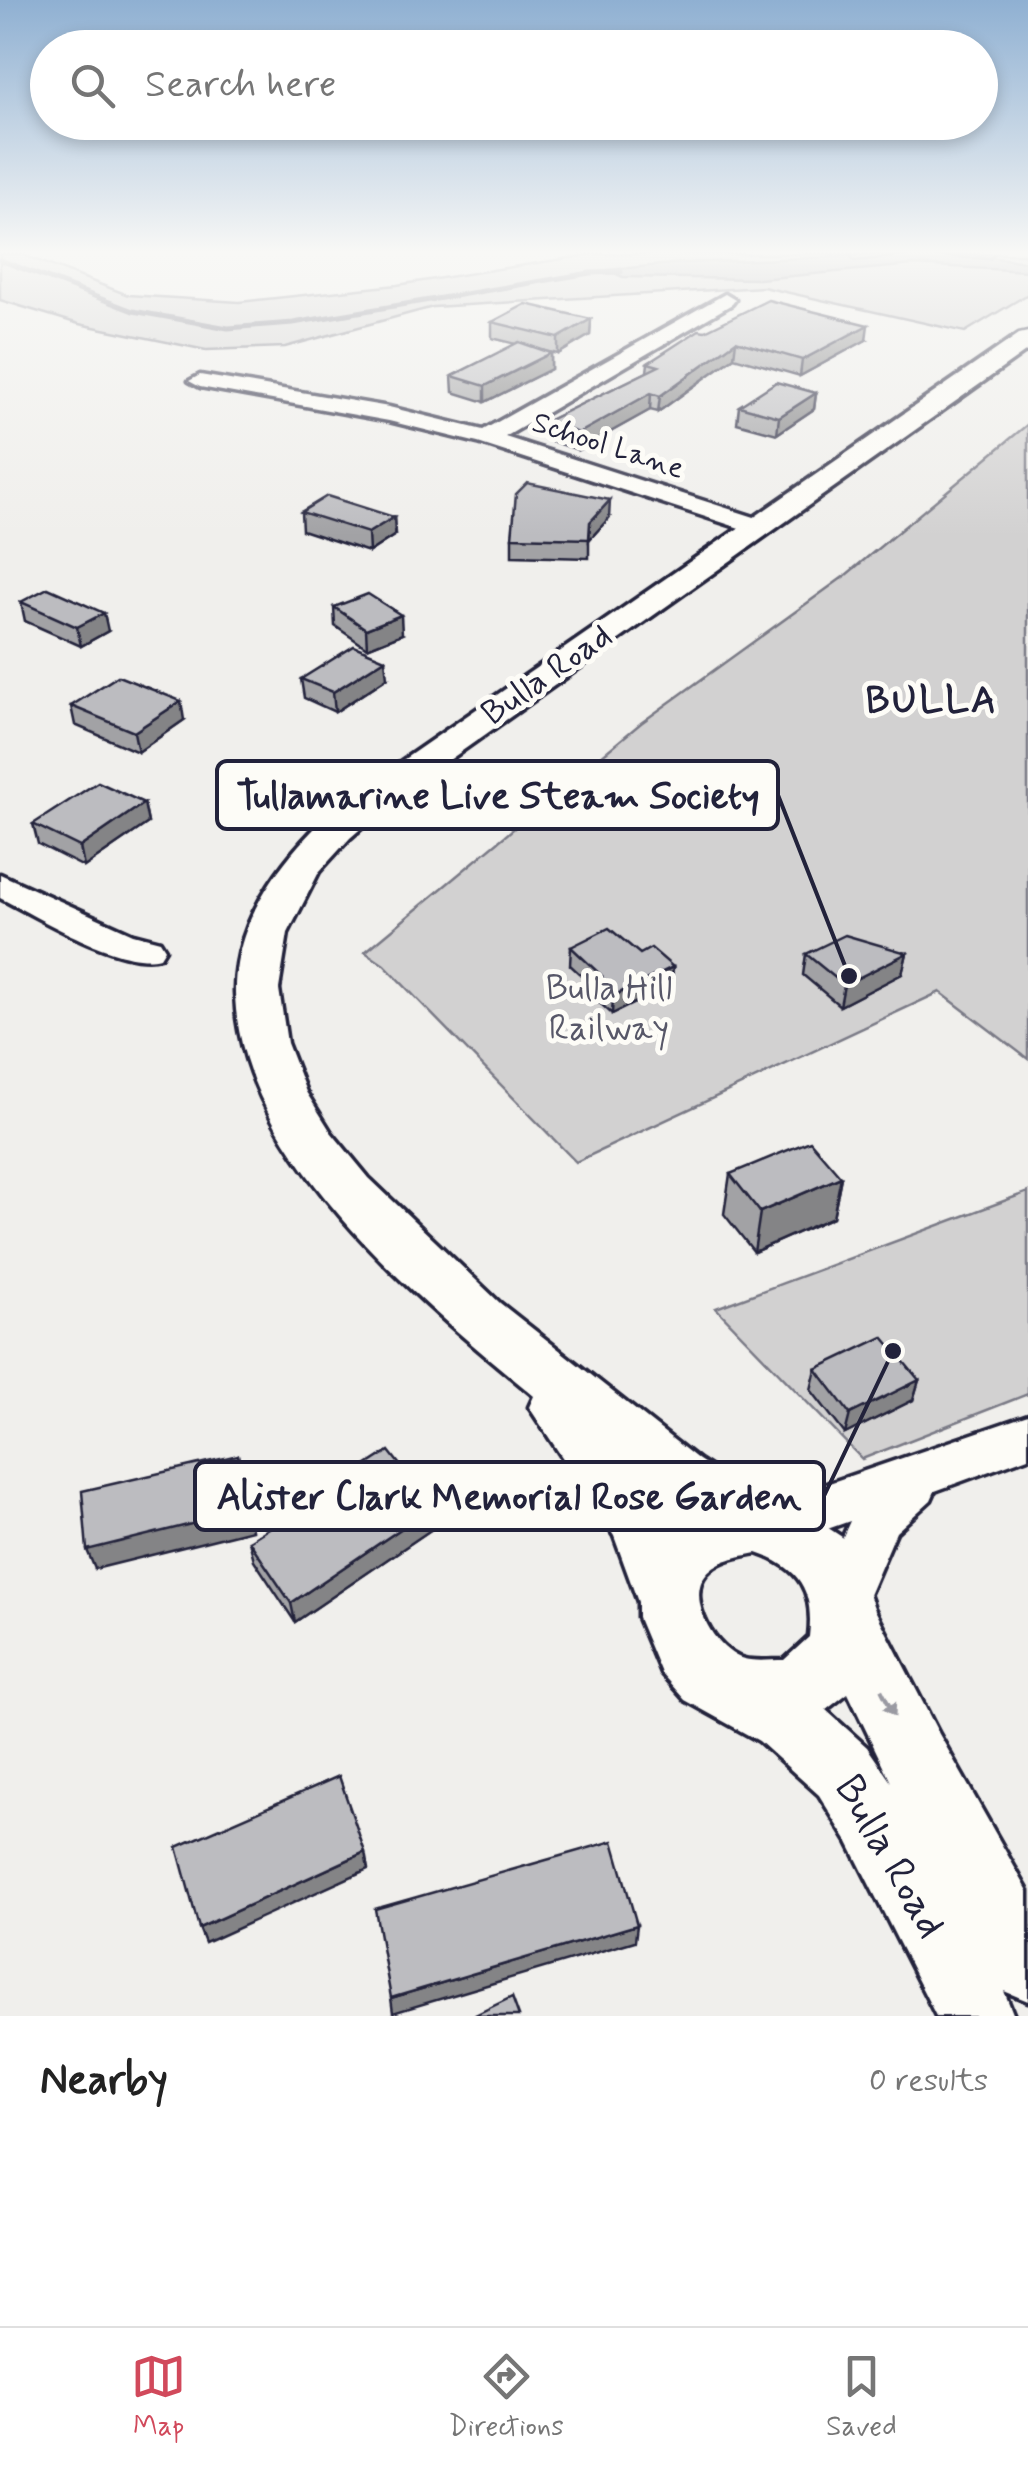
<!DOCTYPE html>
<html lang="en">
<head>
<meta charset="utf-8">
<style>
  body { margin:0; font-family:Mynerve,sans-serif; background:#f6f6f6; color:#222 }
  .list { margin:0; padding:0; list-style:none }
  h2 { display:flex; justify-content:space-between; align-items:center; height:130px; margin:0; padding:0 40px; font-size:42px }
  h2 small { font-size:32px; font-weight:400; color:#767676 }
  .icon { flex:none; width:55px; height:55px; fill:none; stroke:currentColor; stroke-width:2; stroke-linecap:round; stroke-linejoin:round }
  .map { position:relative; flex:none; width:1028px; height:2016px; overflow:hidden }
  .search { position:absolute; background:#fff; box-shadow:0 5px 15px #0003; left:30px; right:30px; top:30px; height:110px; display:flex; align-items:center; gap:25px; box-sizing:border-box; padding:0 35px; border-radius:55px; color:#767676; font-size:38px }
  .sheet { height:310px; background:#fff }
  nav { display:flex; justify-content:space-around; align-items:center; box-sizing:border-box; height:140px; border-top:2px solid #e0e0e0; background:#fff; font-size:28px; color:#767676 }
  nav a { display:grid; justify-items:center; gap:5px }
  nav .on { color:#d1495b }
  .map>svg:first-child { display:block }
  .green { fill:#d2d1d1; stroke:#7a7a86; stroke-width:2.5 }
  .water { fill:#a9a9b0; stroke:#737381; stroke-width:2.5 }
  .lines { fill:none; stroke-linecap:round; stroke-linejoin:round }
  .shore { stroke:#58586a; stroke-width:2.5 }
  .stream { stroke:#737381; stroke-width:5 }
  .minor-casing { stroke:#22223b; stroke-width:7 }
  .major-casing { stroke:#22223b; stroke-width:7 }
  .minor { fill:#fdfcf7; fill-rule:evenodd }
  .major { fill:#fdfcf7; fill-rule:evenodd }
  .wall { fill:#a2a2a5; stroke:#22223b; stroke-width:2.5 }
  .shaded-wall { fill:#848486; stroke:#22223b; stroke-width:2.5 }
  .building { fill:#bcbcc0; stroke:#22223b; stroke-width:2.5 }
  .oneway { fill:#9a9aa2 }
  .labels { text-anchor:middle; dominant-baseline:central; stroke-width:10; stroke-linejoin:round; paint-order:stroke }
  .far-street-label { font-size:30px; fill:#22223b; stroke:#fdfcf7 }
  .street-label { font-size:35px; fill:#22223b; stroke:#fdfcf7 }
  .park-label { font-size:35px; fill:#575768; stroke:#fdfcf7 }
  .far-district-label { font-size:38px; font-weight:bold; letter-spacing:2.5px; fill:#22223b; stroke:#fdfcf7 }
  .near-street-label { font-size:42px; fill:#22223b; stroke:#fdfcf7 }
  .leader { fill:none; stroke:#22223b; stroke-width:4 }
  .callout-dot { fill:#22223b; stroke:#fdfcf7; stroke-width:4 }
  .callout { fill:#fdfcf7; stroke:#22223b; stroke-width:4 }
  .callout-label { font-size:38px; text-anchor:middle; font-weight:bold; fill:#22223b }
</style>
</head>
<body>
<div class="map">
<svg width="1028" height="2016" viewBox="0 0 1028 2016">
  <rect width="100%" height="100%" fill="#f0efec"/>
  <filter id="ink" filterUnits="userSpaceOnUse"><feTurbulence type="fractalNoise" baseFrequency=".01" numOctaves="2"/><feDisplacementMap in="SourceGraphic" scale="20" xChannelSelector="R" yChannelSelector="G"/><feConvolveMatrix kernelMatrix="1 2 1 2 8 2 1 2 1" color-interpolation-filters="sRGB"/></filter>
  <g filter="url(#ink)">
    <!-- green -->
    <path class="green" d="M 0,254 L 21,254 L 128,295 L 239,302 L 397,285 L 595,254 L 1028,254 L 1028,294 L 965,332 L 763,287 L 433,307 L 285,347 L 206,350 L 79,324 L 0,300 Z
      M 1028,424 L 1028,1059 L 940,992 L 576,1162 L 384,965 L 365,952 L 641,723 L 846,575 Z
      M 1028,1192 L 1028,1394 L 862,1459 L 716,1308 Z"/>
    <!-- water -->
    <path class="water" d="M 904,254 L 972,255 L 1028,262 L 1028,271 L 913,265 L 759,279 L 623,277 L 607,270 L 682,263 Z"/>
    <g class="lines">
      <!-- shore -->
      <path class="shore" d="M 849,254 L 854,261 L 913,255 L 990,259 L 994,254"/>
      <!-- stream -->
      <path class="stream" d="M 0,260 L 133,311 L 228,328 L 293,323 L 590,273 L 621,272"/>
      <!-- minor casing -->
      <g class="minor-casing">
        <path id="minor" d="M 725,294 L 735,300 L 732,304 L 505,437 L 770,522 L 774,527 L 761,535 L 478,443 L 389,421 L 200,387 L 189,381 L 200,375 L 389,407 L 483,430 Z
          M 0,874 L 133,934 L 160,941 L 165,949 L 160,957 C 120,968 38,917 0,898 Z
          M 1028,1415 L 1028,1457 L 935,1491 L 931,1500 L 896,1532 L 860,1616 L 841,1623 L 822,1616 L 815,1598 L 850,1521 L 768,1550 L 750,1544 L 743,1527 L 750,1510 Z"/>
      </g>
      <!-- major casing -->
      <g class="major-casing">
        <path id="major" d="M 1028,332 L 1028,350 L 397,797 L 350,838 L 319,872 L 288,933 L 279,989 L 287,1043 L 306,1092 L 331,1132 L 369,1178 L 500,1303 L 699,1460 L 749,1492 L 813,1518 L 842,1537 L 855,1555 L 874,1608 L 939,1734 L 1028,1891 L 1028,2001 L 1004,1991 L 1014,2016 L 936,2016 L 848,1842 L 819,1795 L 759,1741 L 685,1700 L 661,1673 L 638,1618 L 638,1602 L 614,1536 L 529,1407 L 534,1396 C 420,1302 238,1153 235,992 C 234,915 290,847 345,800 L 1019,334 ZM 657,1498 L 684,1517 L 671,1527 ZM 757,1553 C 801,1568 814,1592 809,1637 L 784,1660 C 772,1660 756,1662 744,1659 C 716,1652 685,1599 706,1574 C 719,1559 738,1557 757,1553 ZM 848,1693 L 891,1782 L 867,1747 L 826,1710 Z"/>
      </g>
      <!-- minor -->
      <use href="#minor" class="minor"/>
      <!-- major -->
      <use href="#major" class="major"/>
    </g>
    <!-- wall -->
    <path class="wall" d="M 591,319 L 590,335 L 558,354 L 544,351 L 551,353 L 551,369 L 485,402 L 453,392 L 452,376 L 516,344 L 492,338 L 492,322 Z
      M 705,331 L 866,340 L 800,376 L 734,357 L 658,412 L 650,410 L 578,450 L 545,439 L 545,422 L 647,372 L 648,363 Z
      M 816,393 L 814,409 L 777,434 L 737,423 L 739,406 Z
      M 301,512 L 394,517 L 395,535 L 369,552 L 302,530 Z
      M 609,518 L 589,540 L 589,558 L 512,556 L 512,537 Z
      M 21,602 L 108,631 L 81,646 L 25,621 Z
      M 334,607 L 402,634 L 367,648 L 335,626 Z
      M 387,678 L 335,712 L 304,698 L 301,679 Z
      M 71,706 L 184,720 L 138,752 L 75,725 Z
      M 144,803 L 148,823 L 84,867 L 38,844 L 33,824 Z
      M 571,947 L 640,954 L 673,967 L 671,985 L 612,1014 L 594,998 L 594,987 L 570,965 Z
      M 907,953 L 902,974 L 840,1006 L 803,975 L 806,954 Z
      M 730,1174 L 841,1177 L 833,1217 L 754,1252 L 724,1214 Z
      M 816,1369 L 919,1380 L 913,1400 L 845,1434 L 811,1390 Z
      M 433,1507 L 435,1527 L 295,1622 L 254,1560 L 249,1541 Z"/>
    <!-- shaded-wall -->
    <path class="shaded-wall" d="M 591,319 L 590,335 L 558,354 L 558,338 Z
      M 868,325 L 866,340 L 800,376 L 802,360 Z
      M 736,341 L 734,357 L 658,412 L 660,396 Z
      M 551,353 L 551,369 L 485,402 L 485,386 Z
      M 651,393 L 650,410 L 578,450 L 579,433 Z
      M 816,393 L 814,409 L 777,434 L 779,417 Z
      M 610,500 L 609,518 L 589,540 L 590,522 Z
      M 394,517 L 395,535 L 369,552 L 368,533 Z
      M 104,613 L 108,631 L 81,646 L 77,627 Z
      M 401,615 L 402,634 L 367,648 L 366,629 Z
      M 385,659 L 387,678 L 335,712 L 333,692 Z
      M 181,701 L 184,720 L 138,752 L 134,732 Z
      M 144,803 L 148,823 L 84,867 L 80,847 Z
      M 907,953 L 902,974 L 840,1006 L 844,985 Z
      M 673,967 L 671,985 L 612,1014 L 613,996 Z
      M 841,1177 L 833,1217 L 754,1252 L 760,1212 Z
      M 919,1380 L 913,1400 L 845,1434 L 850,1414 Z
      M 238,1455 L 252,1530 L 95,1569 L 87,1550 Z
      M 433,1507 L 435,1527 L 295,1622 L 291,1603 Z
      M 365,1852 L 368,1869 L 205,1943 L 199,1928 Z
      M 637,1925 L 635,1941 L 393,2013 L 391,1998 Z"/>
    <!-- building -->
    <path class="building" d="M 768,300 L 868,325 L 802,360 L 736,341 L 660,396 L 651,393 L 579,433 L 545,422 L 659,366 L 648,363 L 699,330 L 705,331 Z
      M 526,304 L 591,319 L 558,338 L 492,322 Z
      M 519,342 L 551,353 L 485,386 L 452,376 Z
      M 776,382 L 816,393 L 779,417 L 739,406 Z
      M 527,483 L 610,500 L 590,522 L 589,539 L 512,537 L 516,494 Z
      M 327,496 L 394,517 L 368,533 L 301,512 Z
      M 48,588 L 104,613 L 77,627 L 21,602 Z
      M 368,594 L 401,615 L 366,629 L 334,607 Z
      M 354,646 L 385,659 L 333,692 L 301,679 Z
      M 118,676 L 181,701 L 134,732 L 71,706 Z
      M 98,782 L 144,803 L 80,847 L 33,824 Z
      M 609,928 L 640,954 L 651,948 L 673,967 L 613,996 L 595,980 L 602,976 L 571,947 Z
      M 845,935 L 907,953 L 844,985 L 806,954 Z
      M 810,1141 L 841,1177 L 760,1212 L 730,1174 Z
      M 883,1337 L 919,1380 L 850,1414 L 816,1369 Z
      M 389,1451 L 433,1507 L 291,1603 L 249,1541 Z
      M 238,1455 L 248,1510 L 87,1550 L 82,1491 Z
      M 339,1776 L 365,1852 L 199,1928 L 177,1847 Z
      M 613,1841 L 637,1925 L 391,1998 L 375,1909 Z
      M 512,1997 L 519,2016 L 473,2016 Z"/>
    <!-- one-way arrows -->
    <defs><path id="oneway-solid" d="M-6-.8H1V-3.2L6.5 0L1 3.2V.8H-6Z" transform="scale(2.5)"/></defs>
    <use class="oneway" href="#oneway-solid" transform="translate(888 1703) rotate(63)"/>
  </g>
  <!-- sky -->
  <linearGradient id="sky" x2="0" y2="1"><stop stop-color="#8fb0d2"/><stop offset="0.47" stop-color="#f8f8f6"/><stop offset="1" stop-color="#f8f8f6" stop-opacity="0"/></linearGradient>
  <rect width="1028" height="536" fill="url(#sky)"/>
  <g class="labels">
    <!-- far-street labels -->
    <g class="far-street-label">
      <text transform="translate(608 446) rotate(18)">School Lane</text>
    </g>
    <!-- street labels -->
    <g class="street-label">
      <text transform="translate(547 675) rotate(-35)">Bulla Road</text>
    </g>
    <!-- park labels -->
    <g class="park-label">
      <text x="609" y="989">Bulla Hill<tspan x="609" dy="40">Railway</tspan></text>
    </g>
    <!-- far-district labels -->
    <g class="far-district-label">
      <text x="932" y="701">BULLA</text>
    </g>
    <!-- near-street labels -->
    <g class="near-street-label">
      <text transform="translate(889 1857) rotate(60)">Bulla Road</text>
    </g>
  </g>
  <!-- callouts -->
  <path class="leader" d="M849 976L778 795M893 1351L824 1496"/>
  <g class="callout-dot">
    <circle cx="849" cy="976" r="10"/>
    <circle cx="893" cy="1351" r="10"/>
  </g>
  <g class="callout">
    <rect x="217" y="761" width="561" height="68" rx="10"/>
    <rect x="195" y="1462" width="629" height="68" rx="10"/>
  </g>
  <g class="callout-label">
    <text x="498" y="808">Tullamarine Live Steam Society</text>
    <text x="509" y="1509">Alister Clark Memorial Rose Garden</text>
  </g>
</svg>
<div class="search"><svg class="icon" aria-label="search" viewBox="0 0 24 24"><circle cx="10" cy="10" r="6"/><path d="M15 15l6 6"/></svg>Search here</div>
</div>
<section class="sheet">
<h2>Nearby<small>0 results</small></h2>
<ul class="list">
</ul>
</section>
<nav>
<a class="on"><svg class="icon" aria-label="map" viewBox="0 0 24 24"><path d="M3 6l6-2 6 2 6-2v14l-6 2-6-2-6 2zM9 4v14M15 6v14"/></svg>Map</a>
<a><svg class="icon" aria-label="directions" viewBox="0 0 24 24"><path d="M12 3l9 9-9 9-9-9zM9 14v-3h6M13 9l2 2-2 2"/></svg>Directions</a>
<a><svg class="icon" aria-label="saved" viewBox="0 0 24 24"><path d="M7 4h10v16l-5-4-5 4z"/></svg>Saved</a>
</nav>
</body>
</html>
